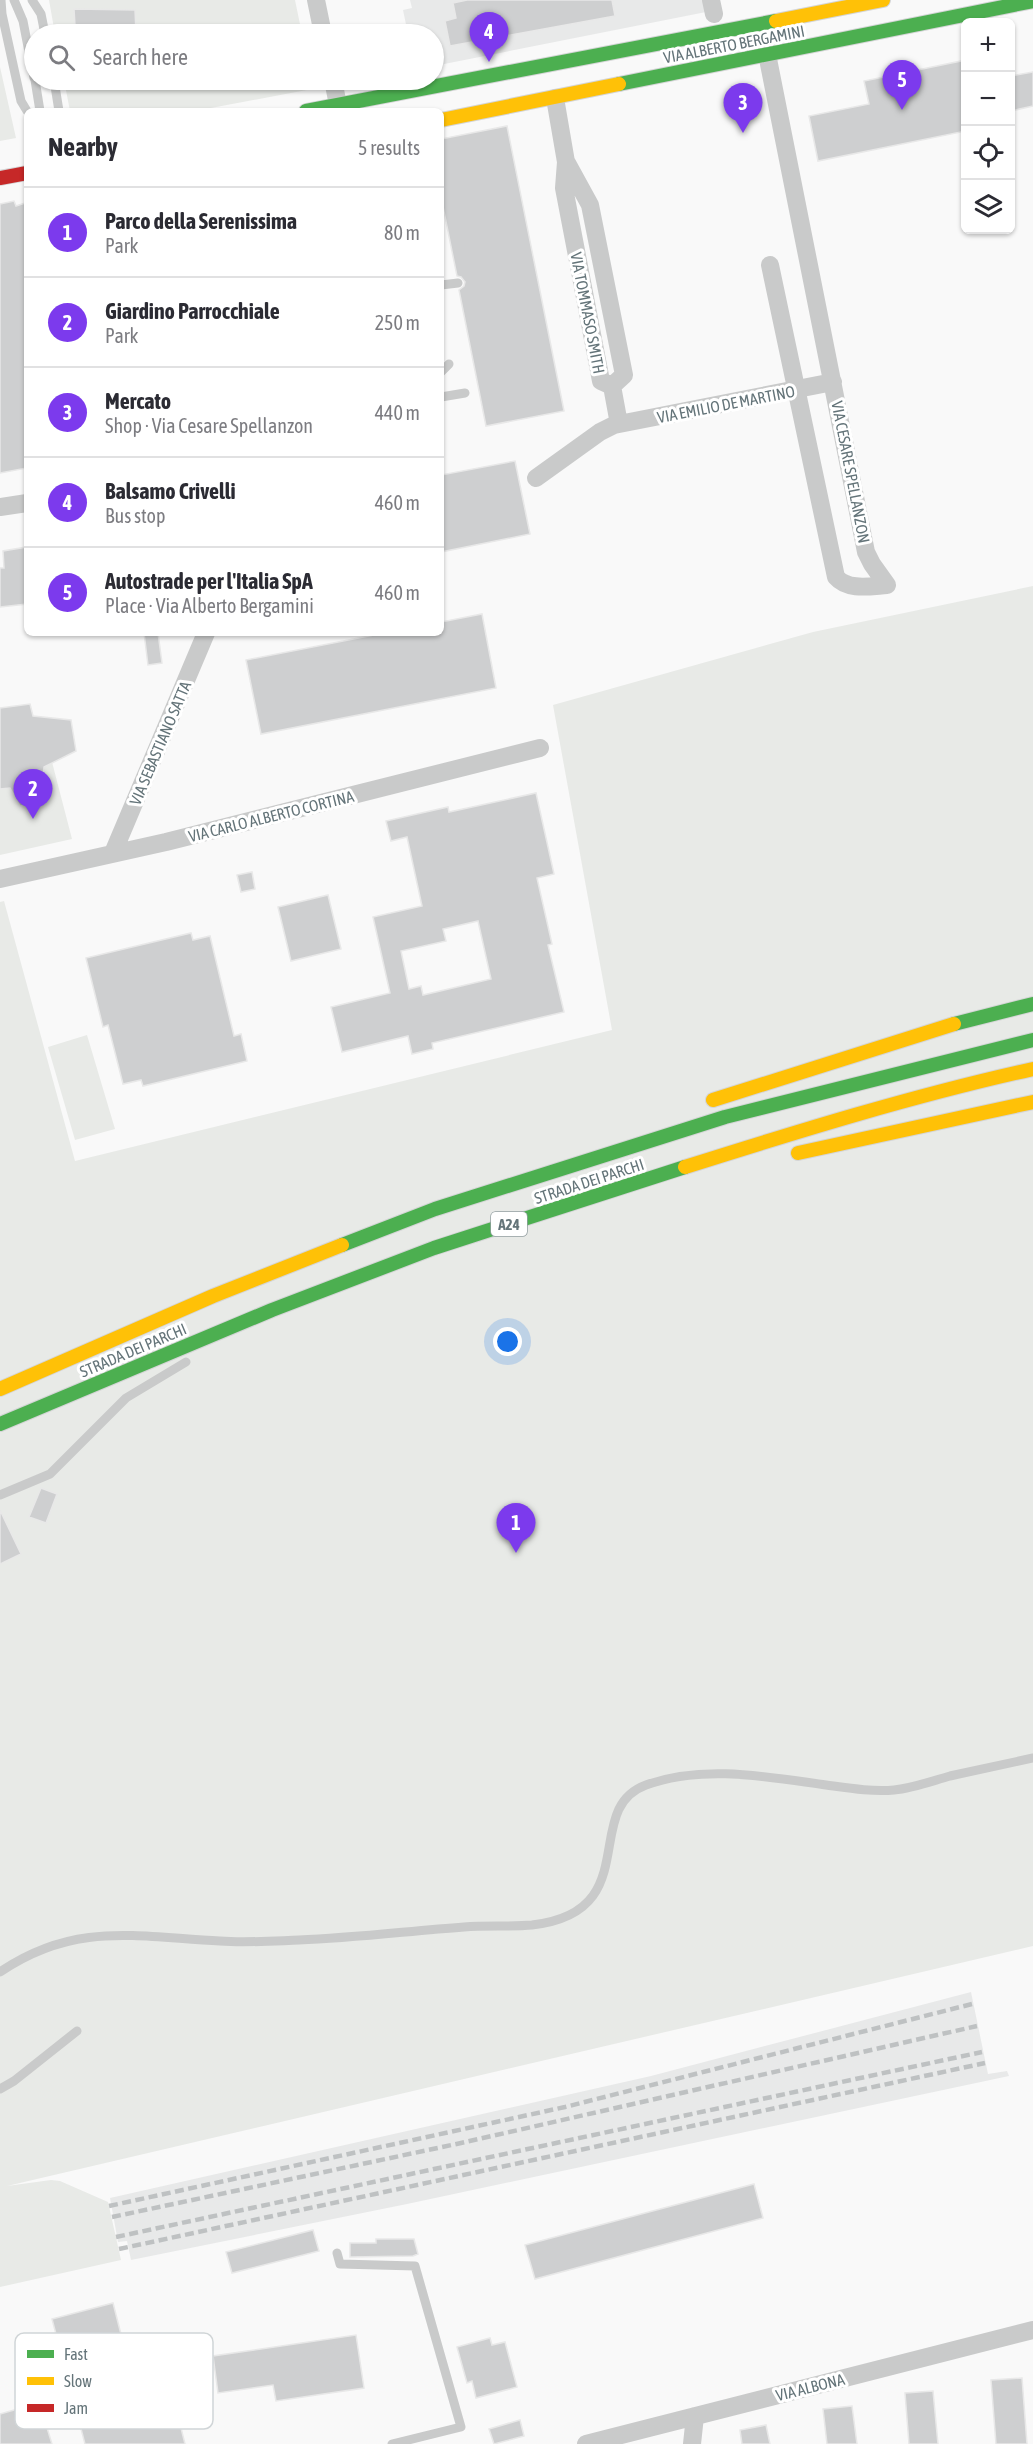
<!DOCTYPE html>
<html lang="en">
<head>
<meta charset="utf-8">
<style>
  body { margin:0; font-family:"Asap Condensed",sans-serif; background:#f2f2f3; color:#2b2b33 }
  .controls { position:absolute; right:18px; top:18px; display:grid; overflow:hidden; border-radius:9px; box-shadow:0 2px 4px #0004 }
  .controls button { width:54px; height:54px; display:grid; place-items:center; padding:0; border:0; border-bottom:2px solid #e1e1e2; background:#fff; color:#2b2b33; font:30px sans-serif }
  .you { position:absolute; left:508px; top:1342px; width:21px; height:21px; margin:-15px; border:4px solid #fff; border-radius:50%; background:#1a73e8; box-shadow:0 0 0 9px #1a73e833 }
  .badge { display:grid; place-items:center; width:39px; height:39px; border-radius:50%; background:#7c3aed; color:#fff; font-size:20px; font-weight:700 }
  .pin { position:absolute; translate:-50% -50px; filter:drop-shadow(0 2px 3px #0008) }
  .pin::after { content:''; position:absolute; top:32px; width:21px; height:18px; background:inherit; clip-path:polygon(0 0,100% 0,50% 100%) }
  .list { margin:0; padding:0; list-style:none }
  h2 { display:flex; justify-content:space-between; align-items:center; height:78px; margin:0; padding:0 24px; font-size:26px }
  h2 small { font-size:20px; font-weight:400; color:#7c7c81 }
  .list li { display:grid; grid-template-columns:39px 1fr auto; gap:18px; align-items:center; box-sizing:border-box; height:90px; padding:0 24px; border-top:2px solid #e1e1e2 }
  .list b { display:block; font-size:22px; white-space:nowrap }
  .list p { margin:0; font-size:20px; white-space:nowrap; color:#7c7c81 }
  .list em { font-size:20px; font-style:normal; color:#7c7c81 }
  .icon { flex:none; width:33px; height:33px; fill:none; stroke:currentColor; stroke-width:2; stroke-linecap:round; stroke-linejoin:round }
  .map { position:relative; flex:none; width:1033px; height:2444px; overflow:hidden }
  .search { position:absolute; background:#fff; box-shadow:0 2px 4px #0004; left:24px; top:24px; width:420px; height:66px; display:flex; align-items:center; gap:15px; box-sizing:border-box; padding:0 21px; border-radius:33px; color:#7c7c81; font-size:22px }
  .panel { position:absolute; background:#fff; box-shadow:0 2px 4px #0004; left:24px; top:108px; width:420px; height:528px; border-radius:9px }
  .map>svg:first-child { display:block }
  .built { fill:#e8e9e9 }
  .green { fill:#e8eae7 }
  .building { fill:#cecfd0; stroke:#e8e8e8; stroke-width:1.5; fill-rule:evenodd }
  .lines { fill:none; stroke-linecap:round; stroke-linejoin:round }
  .fast-casing { stroke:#d4d5d6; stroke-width:16 }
  .slow-casing { stroke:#d4d5d6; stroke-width:16 }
  .jam-casing { stroke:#d4d5d6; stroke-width:16 }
  .lane { stroke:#c9caca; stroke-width:9 }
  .street { stroke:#c9caca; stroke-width:18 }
  .fast { stroke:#4caf50; stroke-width:14 }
  .slow { stroke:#ffc107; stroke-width:14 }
  .jam { stroke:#c62828; stroke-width:14 }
  .rail { stroke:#bec1c2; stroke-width:4.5; stroke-dasharray:9 4.5; stroke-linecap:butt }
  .labels { text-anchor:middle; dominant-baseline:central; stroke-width:6; stroke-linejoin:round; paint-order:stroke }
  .shield { fill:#fff; stroke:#929ea1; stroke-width:1.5 }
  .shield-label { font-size:15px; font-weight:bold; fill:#647479 }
  .street-label { font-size:16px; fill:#647479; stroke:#fff }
  .key { fill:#fff; stroke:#d0d5d7; stroke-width:1.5 }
  .key-label { font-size:16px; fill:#647479 }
</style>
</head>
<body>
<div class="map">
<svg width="1033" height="2444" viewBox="0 0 1033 2444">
  <rect width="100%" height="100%" fill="#f9f9f9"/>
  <!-- built -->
  <path class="built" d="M 410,0 L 704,0 L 706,12 L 434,66 L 434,34 L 408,34 L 403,10 L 412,8 Z
    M 971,1992 L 988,2074 L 1007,2071 L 1009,2076 L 407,2204 L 131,2260 L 127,2241 L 118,2242 L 110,2198 L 651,2076 Z"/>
  <!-- green -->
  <path class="green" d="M 49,0 L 295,0 L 302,34 L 55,34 Z
    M 0,67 L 16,138 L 0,141 Z
    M 64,80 L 310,80 L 312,89 L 195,111 L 70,111 Z
    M 1033,586 L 1033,1946 L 7,2186 L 51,2180 L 60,2181 L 108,2202 L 121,2260 L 0,2287 L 0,902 L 4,901 L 75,1161 L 612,1030 L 553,705 L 813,632 Z
    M 52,762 L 72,839 L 0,855 L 0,789 L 10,788 L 20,806 L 39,804 L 44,767 Z
    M 87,1035 L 115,1129 L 75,1140 L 48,1047 Z"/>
  <!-- building -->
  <path class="building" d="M 467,0 L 612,0 L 615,16 L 450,46 L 445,21 L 456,18 L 453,3 Z
    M 74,9 L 135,10 L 136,33 L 80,32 L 75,26 Z
    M 966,60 L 966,131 L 818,161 L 809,116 L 869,104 L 864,81 Z
    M 1033,72 L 1033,106 L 1011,111 L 1011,76 Z
    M 507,126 L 564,411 L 486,426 L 459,290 L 464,286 L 465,282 L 461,277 L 457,276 L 441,197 L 441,139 Z
    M 14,201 L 16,206 L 25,203 L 27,212 L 27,468 L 0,473 L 0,204 Z
    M 515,461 L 530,534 L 441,552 L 441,475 Z
    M 27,547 L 27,604 L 0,607 L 0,568 L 4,568 L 3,551 Z
    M 482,614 L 496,688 L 261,734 L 246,660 L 384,633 L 441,633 L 441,622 Z
    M 144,633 L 158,633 L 162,663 L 148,665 Z
    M 30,704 L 33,716 L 71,720 L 76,751 L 44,767 L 40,804 L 20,806 L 10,788 L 0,789 L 0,708 Z
    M 536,793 L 554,874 L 537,878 L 552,944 L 548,945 L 564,1012 L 432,1043 L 433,1049 L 412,1054 L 408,1036 L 342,1052 L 331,1007 L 390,993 L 373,917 L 422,906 L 407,837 L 391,841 L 386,821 L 448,807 L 449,812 ZM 478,921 L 491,979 L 423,995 L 421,986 L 409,989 L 401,951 L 446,941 L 443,929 Z
    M 252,872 L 255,889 L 241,892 L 237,875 Z
    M 328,895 L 341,949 L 291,961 L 278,907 Z
    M 191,933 L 193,940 L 210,936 L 234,1036 L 241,1034 L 247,1061 L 143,1086 L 141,1080 L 123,1084 L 108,1025 L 103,1027 L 86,958 Z
    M 41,1488 L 57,1494 L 46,1523 L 29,1517 Z
    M 0,1510 L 21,1554 L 0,1564 Z
    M 754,2184 L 763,2218 L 535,2279 L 525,2245 Z
    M 313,2230 L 319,2251 L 232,2273 L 226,2252 Z
    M 376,2239 L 414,2239 L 418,2254 L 413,2256 L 350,2257 L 350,2243 L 376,2243 Z
    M 113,2303 L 143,2420 L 177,2412 L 185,2444 L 85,2444 L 52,2319 Z
    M 356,2335 L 364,2388 L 276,2401 L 273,2385 L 218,2393 L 213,2356 Z
    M 490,2338 L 492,2345 L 505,2342 L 517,2387 L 476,2398 L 472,2381 L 467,2383 L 457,2347 Z
    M 1022,2378 L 1027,2444 L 996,2444 L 991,2380 Z
    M 933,2391 L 938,2444 L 909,2444 L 905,2393 Z
    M 28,2406 L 32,2421 L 44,2418 L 52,2444 L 0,2444 L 0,2414 Z
    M 852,2406 L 857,2444 L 827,2444 L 823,2409 Z
    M 520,2420 L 524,2436 L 494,2444 L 489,2429 Z
    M 766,2425 L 770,2444 L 742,2444 L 740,2430 Z"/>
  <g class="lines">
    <!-- fast casing -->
    <g class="fast-casing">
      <path id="fast" d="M 619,84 L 1033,1
        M 306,111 L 776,21
        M 954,1024 L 1033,1004
        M 342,1245 L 435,1209 L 725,1117 L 1033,1040
        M 0,1424 L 272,1310 L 434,1248 L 685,1167"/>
    </g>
    <!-- slow casing -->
    <g class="slow-casing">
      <path id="slow" d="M 776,21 L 883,0
        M 441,120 L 619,84
        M 713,1100 L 954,1024
        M 798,1153 L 1033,1102
        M 685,1167 C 799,1131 915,1095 1033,1069
        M 0,1389 L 213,1296 L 342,1245"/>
    </g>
    <!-- jam casing -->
    <g class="jam-casing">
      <path id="jam" d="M 0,178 L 27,173"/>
    </g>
    <!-- lane -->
    <path class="lane" d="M 1,0 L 2,14 L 21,101 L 27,111
      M 14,0 L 23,21 L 34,78
      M 32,0 L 41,14 L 45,34
      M 35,80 L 40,111
      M 54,80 L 59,111
      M 441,285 L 458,283
      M 441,372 L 449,364
      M 441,397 L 465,393
      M 0,1495 L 50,1474 L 126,1398 L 186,1362
      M 0,1972 C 75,1921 136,1937 220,1941 C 246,1943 273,1941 299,1940 C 354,1938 409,1931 464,1927 C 486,1925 510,1927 532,1925 C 646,1912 580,1809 646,1785 C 703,1764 768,1777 826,1785 C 848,1788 872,1792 894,1790 C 913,1788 932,1781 950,1776 C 977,1770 1005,1764 1033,1758
      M 0,2089 L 14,2081 L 77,2031
      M 337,2253 L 340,2264 L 415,2266 L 461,2427 L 392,2444"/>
    <!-- street -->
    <path class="street" d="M 316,0 L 323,34
      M 711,0 L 714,14
      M 767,54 L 866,552 L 872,564 L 887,585
      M 333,80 L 338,105
      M 555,98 L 566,162 L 564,188 L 601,381 L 612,386 L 619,424
      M 567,163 L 590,205 L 624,375 L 612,386
      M 770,265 L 836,577 C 848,591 871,586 887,585
      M 536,478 L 600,432 L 614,425 L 833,382
      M 0,507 L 27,503
      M 113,853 L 206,633
      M 0,879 L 166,842 L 540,748
      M 586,2444 L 1033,2330
      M 692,2444 L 695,2416"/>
    <!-- fast -->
    <use href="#fast" class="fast"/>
    <!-- slow -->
    <use href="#slow" class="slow"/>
    <!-- jam -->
    <use href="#jam" class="jam"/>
    <!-- rail -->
    <path class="rail" d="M 109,2206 L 565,2107 L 972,2004
      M 112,2217 L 461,2143 L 977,2026
      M 116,2237 L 982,2052
      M 119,2249 L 985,2063"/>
  </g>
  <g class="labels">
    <!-- shield labels -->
    <rect class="shield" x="491" y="1212" width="36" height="24" rx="4.5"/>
    <g class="shield-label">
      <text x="509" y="1224">A24</text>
    </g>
    <!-- street labels -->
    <g class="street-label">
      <text transform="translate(734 44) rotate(-11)">VIA ALBERTO BERGAMINI</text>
      <text transform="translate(588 313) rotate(79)">VIA TOMMASO SMITH</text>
      <text transform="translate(726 404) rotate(-11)">VIA EMILIO DE MARTINO</text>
      <text transform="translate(851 472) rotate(79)">VIA CESARE SPELLANZON</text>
      <text transform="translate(160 743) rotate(-67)">VIA SEBASTIANO SATTA</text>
      <text transform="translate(271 816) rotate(-14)">VIA CARLO ALBERTO CORTINA</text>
      <text transform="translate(589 1181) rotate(-18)">STRADA DEI PARCHI</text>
      <text transform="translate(133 1350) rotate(-23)">STRADA DEI PARCHI</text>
      <text transform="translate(810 2387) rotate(-14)">VIA ALBONA</text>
    </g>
  </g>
  <!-- legend -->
  <rect x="15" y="2333" width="198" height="96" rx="9" class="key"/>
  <rect x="27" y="2350" width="27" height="8" fill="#4caf50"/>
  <rect x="27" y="2377" width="27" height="8" fill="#ffc107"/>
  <rect x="27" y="2404" width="27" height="8" fill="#c62828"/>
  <g class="key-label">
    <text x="64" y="2360">Fast</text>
    <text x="64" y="2387">Slow</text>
    <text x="64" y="2414">Jam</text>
  </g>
</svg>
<div class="controls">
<button>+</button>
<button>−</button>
<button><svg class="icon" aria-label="locate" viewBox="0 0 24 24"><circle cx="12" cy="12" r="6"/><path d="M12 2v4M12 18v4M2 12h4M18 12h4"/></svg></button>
<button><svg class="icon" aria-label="layers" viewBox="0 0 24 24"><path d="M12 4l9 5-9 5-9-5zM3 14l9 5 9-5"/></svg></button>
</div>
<div class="you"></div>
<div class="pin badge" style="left:516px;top:1553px">1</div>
<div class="pin badge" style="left:33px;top:819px">2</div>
<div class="pin badge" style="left:743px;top:133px">3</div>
<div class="pin badge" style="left:489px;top:62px">4</div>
<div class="pin badge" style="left:902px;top:110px">5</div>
<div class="search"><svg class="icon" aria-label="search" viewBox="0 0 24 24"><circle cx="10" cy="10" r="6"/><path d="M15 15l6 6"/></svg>Search here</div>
<section class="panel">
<h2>Nearby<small>5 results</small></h2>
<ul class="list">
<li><span class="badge">1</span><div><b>Parco della Serenissima</b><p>Park</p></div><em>80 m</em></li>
<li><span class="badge">2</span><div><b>Giardino Parrocchiale</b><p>Park</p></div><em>250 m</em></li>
<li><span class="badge">3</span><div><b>Mercato</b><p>Shop · Via Cesare Spellanzon</p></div><em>440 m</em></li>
<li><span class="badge">4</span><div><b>Balsamo Crivelli</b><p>Bus stop</p></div><em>460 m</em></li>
<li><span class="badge">5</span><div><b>Autostrade per l'Italia SpA</b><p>Place · Via Alberto Bergamini</p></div><em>460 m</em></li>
</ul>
</section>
</div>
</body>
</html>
